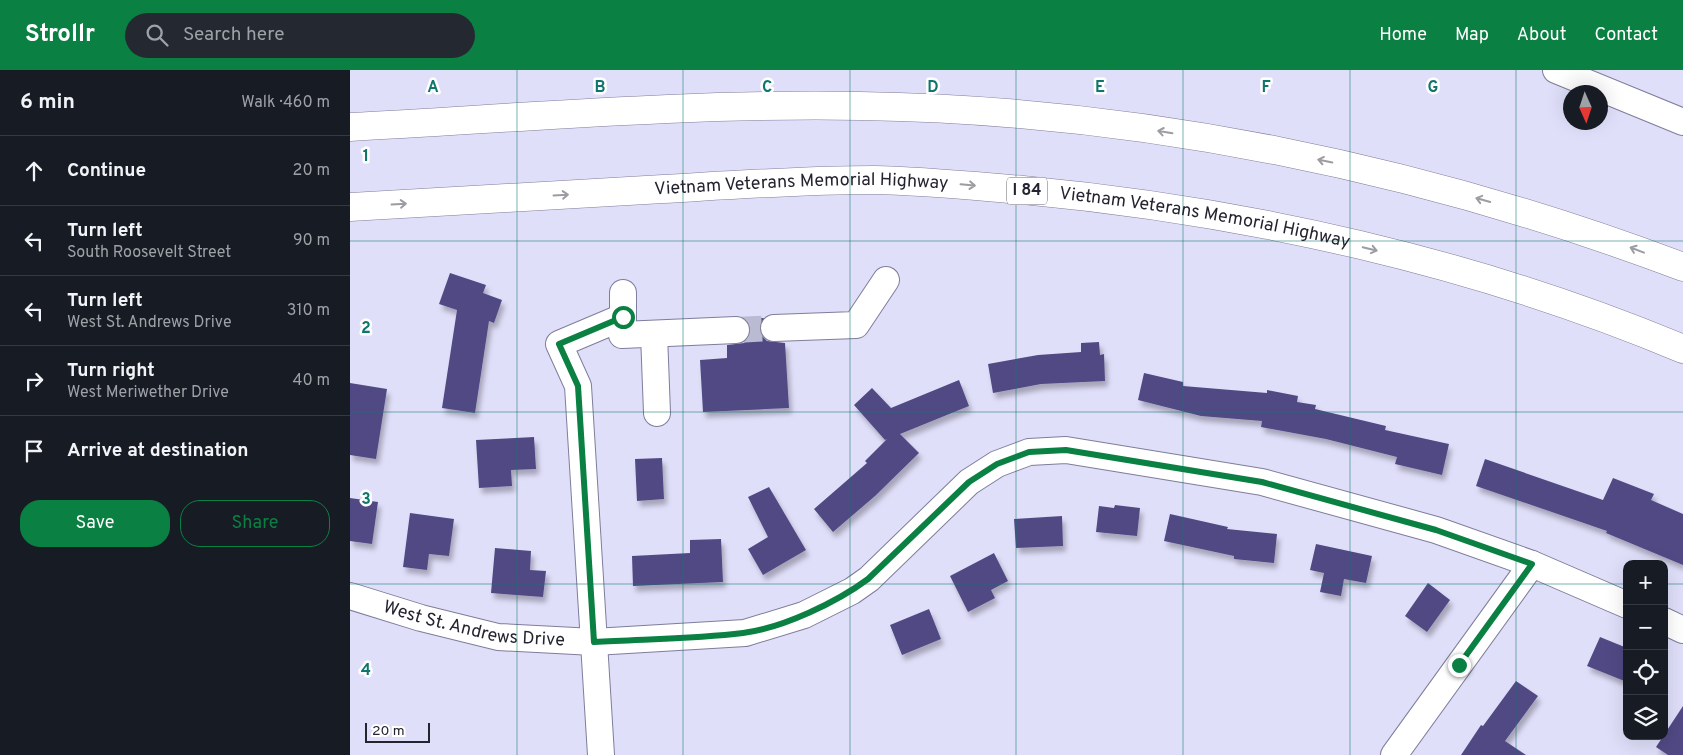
<!DOCTYPE html>
<html lang="en">
<head>
<meta charset="utf-8">
<style>
  body { margin:0; font-family:Overpass,sans-serif; background:#242831; color:#f1f3f6 }
  .controls { position:absolute; right:15px; bottom:15px; display:grid; overflow:hidden; border-radius:10px; box-shadow:0 5px 20px #0002 }
  .controls button { width:45px; height:45px; display:grid; place-items:center; padding:0; border:0; border-bottom:1px solid #363941; background:#171b24; color:#f1f3f6; font:25px sans-serif }
  .compass { position:absolute; left:1213px; top:15px; width:45px; height:45px; border-radius:50%; background:#171b24; box-shadow:0 5px 20px #0002; rotate:177deg }
  .scale { position:absolute; left:15px; bottom:12px; width:65px; box-sizing:border-box; padding-left:5px; border:2px solid #242430; border-top:0; font-size:14px; line-height:18px; white-space:nowrap; color:#242430; -webkit-text-stroke:4px #fff; paint-order:stroke }
  .stop { position:absolute; width:15px; height:15px; margin:-11px; border:4px solid #0b8043; border-radius:50%; background:#fff }
  .stop.end { background:#0b8043; border-color:#fff; box-shadow:0 1px 5px #0008 }
  .list { margin:0; padding:0; list-style:none }
  h2 { display:flex; justify-content:space-between; align-items:center; height:65px; margin:0; padding:0 20px; font-size:21px }
  h2 small { font-size:16px; font-weight:400; color:#9ea1a6 }
  .list li { display:grid; grid-template-columns:32px 1fr auto; gap:15px; align-items:center; box-sizing:border-box; height:70px; padding:0 20px; border-top:1px solid #363941 }
  .list b { display:block; font-size:19px; white-space:nowrap }
  .list p { margin:0; font-size:16px; white-space:nowrap; color:#9ea1a6 }
  .list em { font-size:16px; font-style:normal; color:#9ea1a6 }
  .actions { display:flex; gap:10px; padding:15px 20px }
  .actions a { flex:1; padding:11px 0; border:1px solid #0b8043; border-radius:20px; text-align:center; font-size:18px; color:#0b8043 }
  .actions .main { background:#0b8043; color:#fff }
  .icon { flex:none; width:28px; height:28px; fill:none; stroke:currentColor; stroke-width:2; stroke-linecap:round; stroke-linejoin:round }
  .map { position:relative; flex:none; width:1333px; height:685px; overflow:hidden }
  header { display:flex; align-items:center; gap:30px; box-sizing:border-box; height:70px; padding:0 25px; background:#0b8043; color:#fff }
  header strong { font-size:24px }
  nav { display:flex; gap:28px; margin-inline-start:auto; font-size:18px }
  .search { width:350px; height:45px; background:#242831; display:flex; align-items:center; gap:12px; box-sizing:border-box; padding:0 18px; border-radius:28px; color:#9ea1a6; font-size:19px }
  main { display:flex }
  aside { flex:1; background:#171b24 }
  .map>svg:first-child { display:block }
  .building { fill:#514a84; filter:url(#shadow) }
  .lines { fill:none; stroke-linecap:round; stroke-linejoin:round }
  .minor-tunnel { stroke:#babad2; stroke-width:26; stroke-dasharray:26 13; stroke-linecap:butt }
  .minor-casing { stroke:#7e7d9b; stroke-width:28 }
  .highway-casing { stroke:#7e7d9b; stroke-width:29 }
  .minor { stroke:#fff; stroke-width:26 }
  .highway { stroke:#fff; stroke-width:28 }
  .oneway { stroke:#9c9ca2 }
  .route { stroke:#0b8043; stroke-width:6 }
  .grid { fill:none; stroke:#0f766e; stroke-width:1; stroke-opacity:0.55 }
  .labels { text-anchor:middle; dominant-baseline:central; stroke-width:5; stroke-linejoin:round; paint-order:stroke }
  .shield { fill:#fff; stroke:#66666e; stroke-width:1 }
  .shield-label { font-size:16px; font-weight:bold; fill:#242430 }
  .street-label { font-size:18px; fill:#242430; stroke:#fff }
  .grid-label { font-size:16px; text-anchor:middle; font-weight:bold; fill:#0f766e; stroke:#fff; stroke-width:5; stroke-linejoin:round; paint-order:stroke }
</style>
</head>
<body>
<header>
<strong>Strollr</strong>
<div class="search"><svg class="icon" aria-label="search" viewBox="0 0 24 24"><circle cx="10" cy="10" r="6"/><path d="M15 15l6 6"/></svg>Search here</div>
<nav><a>Home</a><a>Map</a><a>About</a><a>Contact</a></nav>
</header>
<main>
<aside>
<h2>6 min<small>Walk · 460 m</small></h2>
<ul class="list">
<li><svg class="icon" aria-label="ahead" viewBox="0 0 24 24"><path d="M12 20V5M6 11l6-6 6 6"/></svg><div><b>Continue</b></div><em>20 m</em></li>
<li><svg class="icon" aria-label="left" viewBox="0 0 24 24"><path d="M17 20v-9H6M10 6l-5 5 5 5"/></svg><div><b>Turn left</b><p>South Roosevelt Street</p></div><em>90 m</em></li>
<li><svg class="icon" aria-label="left" viewBox="0 0 24 24"><path d="M17 20v-9H6M10 6l-5 5 5 5"/></svg><div><b>Turn left</b><p>West St. Andrews Drive</p></div><em>310 m</em></li>
<li><svg class="icon" aria-label="right" viewBox="0 0 24 24"><path d="M7 20v-9h11M14 6l5 5-5 5"/></svg><div><b>Turn right</b><p>West Meriwether Drive</p></div><em>40 m</em></li>
<li><svg class="icon" aria-label="arrive" viewBox="0 0 24 24"><path d="M6 21V4h12l-3 4 3 4H6"/></svg><div><b>Arrive at destination</b></div></li>
</ul>
<div class="actions"><a class="main">Save</a><a>Share</a></div>
</aside>
<div class="map">
<svg width="1333" height="685" viewBox="0 0 1333 685">
  <defs>
    <filter id="shadow"><feDropShadow dx="3" dy="5.5" stdDeviation="2.5" flood-color="#0004"/></filter>
  </defs>
  <rect width="100%" height="100%" fill="#e0dffa"/>
  <!-- building -->
  <path class="building" d="M 100,203 L 136,215 L 133,223 L 152,230 L 144,253 L 139,251 L 125,343 L 92,338 L 107,240 L 89,234 Z
    M 395,248 L 414,248 L 409,258 L 412,266 L 417,271 L 435,273 L 439,338 L 353,342 L 350,290 L 377,288 L 377,275 L 394,273 L 399,266 L 401,259 Z
    M 749,272 L 750,285 L 754,284 L 755,311 L 691,314 L 643,323 L 638,294 L 688,285 L 731,282 L 731,273 Z
    M 794,303 L 833,312 L 833,316 L 917,323 L 917,320 L 948,326 L 947,332 L 966,335 L 965,339 L 1036,356 L 1035,360 L 1099,374 L 1092,405 L 1045,394 L 1047,387 L 976,369 L 911,357 L 912,351 L 851,346 L 788,330 Z
    M 609,310 L 619,336 L 550,364 L 569,383 L 525,426 L 483,462 L 464,439 L 517,393 L 515,391 L 537,369 L 535,370 L 504,335 L 522,318 L 541,338 Z
    M 0,313 L 37,319 L 26,389 L 0,385 Z
    M 184,367 L 186,399 L 161,400 L 162,416 L 129,418 L 126,370 Z
    M 312,388 L 314,429 L 287,431 L 285,389 Z
    M 1135,389 L 1253,430 L 1263,408 L 1304,424 L 1301,430 L 1333,444 L 1333,495 L 1256,463 L 1257,461 L 1126,416 Z
    M 419,417 L 456,480 L 413,505 L 398,479 L 418,467 L 398,427 Z
    M 0,428 L 28,432 L 22,474 L 0,471 Z
    M 765,435 L 790,438 L 787,466 L 746,462 L 749,436 L 764,438 Z
    M 60,443 L 104,449 L 99,486 L 79,484 L 77,500 L 53,497 Z
    M 820,444 L 878,457 L 877,459 L 927,464 L 924,493 L 884,489 L 884,486 L 814,471 Z
    M 712,446 L 713,476 L 666,478 L 664,449 Z
    M 371,469 L 373,512 L 283,516 L 282,486 L 340,483 L 340,470 Z
    M 966,474 L 1022,486 L 1016,513 L 994,509 L 991,526 L 970,522 L 974,503 L 960,500 Z
    M 145,478 L 181,481 L 180,500 L 196,501 L 193,527 L 141,523 Z
    M 644,483 L 658,511 L 641,520 L 645,528 L 618,542 L 600,506 Z
    M 1078,513 L 1100,530 L 1077,562 L 1055,546 Z
    M 579,539 L 591,569 L 552,585 L 540,555 Z
    M 1250,567 L 1277,578 L 1277,612 L 1237,596 Z
    M 1166,611 L 1188,626 L 1155,671 L 1176,685 L 1111,685 L 1131,655 L 1133,656 Z
    M 1333,636 L 1333,685 L 1318,685 L 1306,677 Z"/>
  <g class="lines">
    <!-- minor-tunnel -->
    <path class="minor-tunnel" d="M 386,260 L 424,258"/>
    <!-- minor casing -->
    <g class="minor-casing">
      <g id="minor">
        <path d="M 1206,0 L 1333,52"/>
        <path d="M 273,247 L 273,223"/>
        <path d="M 424,258 L 506,255 L 536,210"/>
        <path d="M 304,264 L 307,343"/>
        <path id="s1" d="M 0,526 L 71,548 L 148,567 L 244,572 L 395,563 L 454,545 L 502,521 L 519,509 L 619,412 L 647,394 L 679,382 L 716,380 L 912,412 L 1086,460 L 1182,494 L 1277,535"/>
        <path d="M 1314,551 L 1333,560"/>
        <path d="M 251,685 L 228,316 L 209,274 L 273,247 L 272,265 L 386,260"/>
        <path d="M 1044,685 L 1182,494"/>
      </g>
    </g>
    <!-- highway casing -->
    <g class="highway-casing">
      <g id="highway">
        <path d="M 0,57 C 169,48 340,33 510,36 C 790,40 1071,98 1333,197"/>
        <path id="s2" d="M 0,137 C 104,131 209,125 313,119 C 383,115 453,110 524,110 C 574,111 624,116 673,120 C 898,141 1125,192 1333,279"/>
      </g>
    </g>
    <!-- minor -->
    <use href="#minor" class="minor"/>
    <!-- highway -->
    <use href="#highway" class="highway"/>
  </g>
  <!-- one-way arrows -->
  <defs><path id="oneway-shaft" d="M-6 0H5M1.5-3L5.5 0L1.5 3" fill="none" stroke-width="1.6" stroke-linecap="round" stroke-linejoin="round" transform="scale(1.25)"/></defs>
  <g class="oneway">
    <use href="#oneway-shaft" transform="translate(815 62) rotate(-171)"/>
    <use href="#oneway-shaft" transform="translate(975 91) rotate(-168)"/>
    <use href="#oneway-shaft" transform="translate(618 115) rotate(5)"/>
    <use href="#oneway-shaft" transform="translate(211 125) rotate(-3)"/>
    <use href="#oneway-shaft" transform="translate(1133 130) rotate(-164)"/>
    <use href="#oneway-shaft" transform="translate(49 134) rotate(-3)"/>
    <use href="#oneway-shaft" transform="translate(1020 179) rotate(14)"/>
    <use href="#oneway-shaft" transform="translate(1287 180) rotate(-159)"/>
  </g>
  <g class="lines">
    <!-- route -->
    <path class="route" d="M 273,247 L 209,274 L 228,316 L 244,572 C 294,569 344,569 393,563 C 433,558 487,532 518,509 L 619,412 L 647,394 L 679,382 L 716,380 L 912,412 L 1086,460 L 1182,494 L 1109,595"/>
  </g>
  <!-- grid -->
  <path class="grid" d="M 167,0 L 167,685M 333,0 L 333,685M 500,0 L 500,685M 666,0 L 666,685M 833,0 L 833,685M 1000,0 L 1000,685M 1166,0 L 1166,685M 0,171 L 1333,171M 0,342 L 1333,342M 0,514 L 1277,514M 1314,514 L 1333,514"/>
  <g class="labels">
    <!-- shield labels -->
    <rect class="shield" x="657" y="107.5" width="40" height="27" rx="4"/>
    <g class="shield-label">
      <text x="677" y="121">I 84</text>
    </g>
    <!-- street labels -->
    <g class="street-label">
      <text stroke="none"><textPath href="#s2" startOffset="452">Vietnam Veterans Memorial Highway</textPath></text>
      <text stroke="none"><textPath href="#s2" startOffset="858">Vietnam Veterans Memorial Highway</textPath></text>
      <text stroke="none"><textPath href="#s1" startOffset="128">West St. Andrews Drive</textPath></text>
    </g>
  </g>
  <g class="grid-label">
    <text x="83" y="22">A</text>
    <text x="250" y="22">B</text>
    <text x="417" y="22">C</text>
    <text x="583" y="22">D</text>
    <text x="750" y="22">E</text>
    <text x="916" y="22">F</text>
    <text x="1083" y="22">G</text>
    <text x="16" y="91">1</text>
    <text x="16" y="263">2</text>
    <text x="16" y="434">3</text>
    <text x="16" y="605">4</text>
  </g>
</svg>
<div class="controls">
<button>+</button>
<button>−</button>
<button><svg class="icon" aria-label="locate" viewBox="0 0 24 24"><circle cx="12" cy="12" r="6"/><path d="M12 2v4M12 18v4M2 12h4M18 12h4"/></svg></button>
<button><svg class="icon" aria-label="layers" viewBox="0 0 24 24"><path d="M12 4l9 5-9 5-9-5zM3 14l9 5 9-5"/></svg></button>
</div>
<svg class="compass" viewBox="-18 -18 36 36"><path d="M0-13l5 13h-10z" fill="#e53935"/><path d="M0 13l5-13h-10z" fill="#9ea1a6"/></svg>
<div class="scale">20 m</div>
<div class="stop" style="left:273px;top:247px"></div>
<div class="stop end" style="left:1109px;top:595px"></div>
</div>
</main>
</body>
</html>
